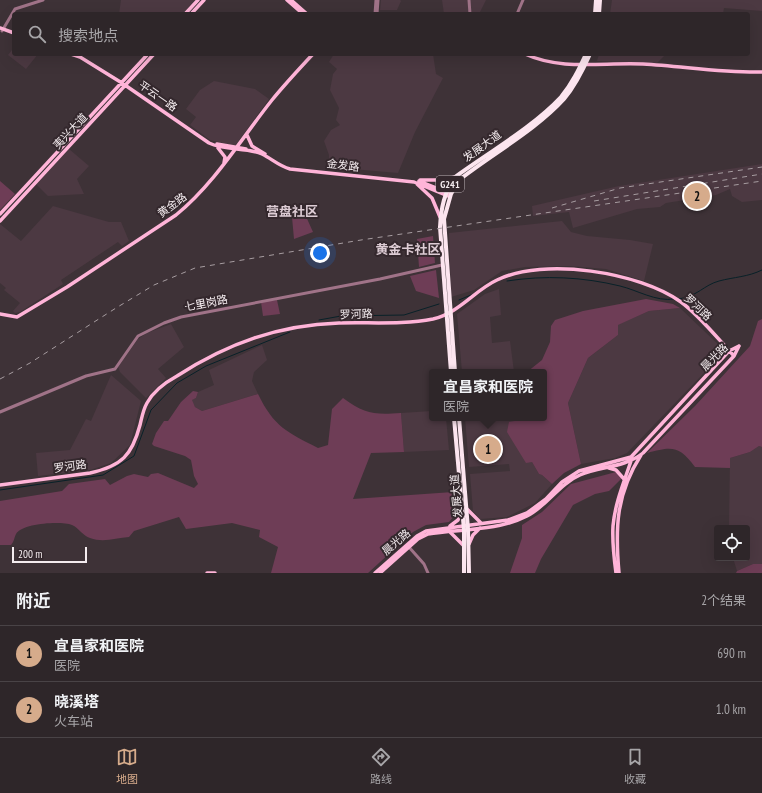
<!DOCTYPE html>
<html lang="zh">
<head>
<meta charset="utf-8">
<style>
  body { margin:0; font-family:"PT Sans Narrow","Noto Sans SC",sans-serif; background:#3a3235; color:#f1f3f6 }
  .controls { position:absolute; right:12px; bottom:12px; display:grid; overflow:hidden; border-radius:4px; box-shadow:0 4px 16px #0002 }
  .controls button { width:36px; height:36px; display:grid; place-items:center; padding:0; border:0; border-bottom:1px solid #494346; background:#2e2629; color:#f1f3f6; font:20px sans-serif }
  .scale { position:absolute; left:12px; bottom:10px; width:75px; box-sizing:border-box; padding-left:4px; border:2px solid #f4ecef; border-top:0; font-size:11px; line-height:14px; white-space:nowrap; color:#f4ecef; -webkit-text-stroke:3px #34282d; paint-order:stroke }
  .you { position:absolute; left:320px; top:253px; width:14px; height:14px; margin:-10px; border:3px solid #fff; border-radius:50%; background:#1a73e8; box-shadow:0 0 0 6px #1a73e833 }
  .badge { display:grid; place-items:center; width:26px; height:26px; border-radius:50%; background:#d6ab8b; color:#111; font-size:13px; font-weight:700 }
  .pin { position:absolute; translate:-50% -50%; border:2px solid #fff; box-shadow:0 1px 4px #0006 }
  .popup { position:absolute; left:429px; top:369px; width:118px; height:52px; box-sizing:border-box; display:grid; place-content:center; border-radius:4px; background:#2e2629; filter:drop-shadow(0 1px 3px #0005); font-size:13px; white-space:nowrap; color:#a7a5a8 }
  .popup b { font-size:15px; color:#f1f3f6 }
  .popup::after { content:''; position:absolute; left:50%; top:100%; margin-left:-8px; border:8px solid transparent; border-top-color:#2e2629 }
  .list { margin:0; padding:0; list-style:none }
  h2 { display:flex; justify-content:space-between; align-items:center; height:52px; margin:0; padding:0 16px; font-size:17px }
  h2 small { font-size:13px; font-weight:400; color:#a7a5a8 }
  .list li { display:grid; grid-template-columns:26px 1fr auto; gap:12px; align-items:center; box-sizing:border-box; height:56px; padding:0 16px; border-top:1px solid #494346 }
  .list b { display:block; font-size:15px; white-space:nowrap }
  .list p { margin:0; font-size:13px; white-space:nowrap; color:#a7a5a8 }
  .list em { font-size:13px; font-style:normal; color:#a7a5a8 }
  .icon { flex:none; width:22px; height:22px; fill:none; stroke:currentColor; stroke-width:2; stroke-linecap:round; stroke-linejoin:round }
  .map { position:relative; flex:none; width:762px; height:573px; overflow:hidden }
  .search { position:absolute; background:#2e2629; box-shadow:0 4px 16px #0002; left:12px; right:12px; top:12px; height:44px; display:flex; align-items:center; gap:10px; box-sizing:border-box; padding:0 14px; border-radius:4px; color:#a7a5a8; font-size:15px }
  .sheet { height:164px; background:#2e2629 }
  nav { display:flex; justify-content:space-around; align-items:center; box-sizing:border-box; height:56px; border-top:1px solid #494346; background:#2e2629; font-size:11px; color:#a7a5a8 }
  nav a { display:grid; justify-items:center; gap:2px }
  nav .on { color:#d6ab8b }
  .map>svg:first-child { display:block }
  .built { fill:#4c3942 }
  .green { fill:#6e3d56 }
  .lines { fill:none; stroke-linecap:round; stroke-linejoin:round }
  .stream { stroke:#082128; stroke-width:1 }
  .minor { stroke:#a07388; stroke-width:3 }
  .major { stroke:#ffb4d8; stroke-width:3.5 }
  .highway { stroke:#fce5ef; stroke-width:4 }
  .rail { stroke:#a79da1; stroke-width:1; stroke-dasharray:5 5; stroke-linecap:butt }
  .labels { text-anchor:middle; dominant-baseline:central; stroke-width:4; stroke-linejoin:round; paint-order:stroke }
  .shield { fill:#34282d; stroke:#bab1b5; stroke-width:1 }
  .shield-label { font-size:10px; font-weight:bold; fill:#f4ecef }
  .street-label { font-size:11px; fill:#f4ecef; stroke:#34282d }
  .quarter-label { font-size:13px; font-weight:bold; fill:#ddccd4; stroke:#34282d }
</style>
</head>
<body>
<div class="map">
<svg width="762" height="573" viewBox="0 0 762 573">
  <rect width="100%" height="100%" fill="#3e3237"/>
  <!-- built -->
  <path class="built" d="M 121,0 L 195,0 L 182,14 L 119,14 Z
    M 381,0 L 400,0 L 401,1 L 397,10 L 380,10 Z
    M 442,0 L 486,0 L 479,14 L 444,14 Z
    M 612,0 L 762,0 L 762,11 L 724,8 L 723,14 L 610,14 Z
    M 12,50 L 14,50 L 14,54 L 38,54 L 26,69 L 8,55 Z
    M 334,54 L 433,54 L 436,74 L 443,78 L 415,132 L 398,173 L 329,167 L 329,155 L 324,141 L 331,130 L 340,125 L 336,120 L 339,108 L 330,90 L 333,74 L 337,69 L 329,62 Z
    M 599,54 L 666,54 L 657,63 L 597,61 Z
    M 214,81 L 255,89 L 269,99 L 235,146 L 210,140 L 190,125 L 196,117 L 186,109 L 200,90 Z
    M 69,149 L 89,166 L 77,179 L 84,194 L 48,196 L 36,184 Z
    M 762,164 L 762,200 L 742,202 L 732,196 L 730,189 L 716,195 L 666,203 L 660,207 L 637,209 L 573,228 L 569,212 L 533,216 L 532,206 L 619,186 Z
    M 53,206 L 109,222 L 121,222 L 129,241 L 122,246 L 118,242 L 61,280 L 63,284 L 20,312 L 15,313 L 13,311 L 20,303 L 4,290 L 6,288 L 0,283 L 0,224 L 21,241 Z
    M 562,221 L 571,232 L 587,236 L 630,240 L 653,244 L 644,281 L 606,269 L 570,266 L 525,267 L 502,271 L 474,290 L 451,297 L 449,233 Z
    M 499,289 L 501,315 L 490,317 L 492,343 L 510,341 L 514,372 L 462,372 L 457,314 L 485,294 Z
    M 680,308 L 725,351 L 627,453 L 615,458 L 581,464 L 568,403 L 588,358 L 618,335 L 617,325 L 649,311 Z
    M 171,324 L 184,347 L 158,369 L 166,378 L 146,398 L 120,372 L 118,367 L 138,339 L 147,333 Z
    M 262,345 L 267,360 L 254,372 L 252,381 L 258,394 L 202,411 L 195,407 L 191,400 L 196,398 L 198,392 L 214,385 L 209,370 Z
    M 111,375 L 141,401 L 130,445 L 111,463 L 90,470 L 38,476 L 36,453 L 70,450 L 86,419 L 91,421 Z
    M 432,411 L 432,418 L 446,418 L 449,450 L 404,452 L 401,413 Z
    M 465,418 L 521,418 L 532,462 L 539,474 L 542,475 L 552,484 L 535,503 L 507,517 L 480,519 L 473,511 L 470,474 L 510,471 L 509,464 L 469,467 Z
    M 759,446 L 762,447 L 762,564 L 753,564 L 737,571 L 733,558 L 747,558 L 747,528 L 729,528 L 730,458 L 750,452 Z"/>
  <!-- green -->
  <path class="green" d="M 0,181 L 15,194 L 0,210 Z
    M 304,212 L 313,232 L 294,239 L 292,217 Z
    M 433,236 L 435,263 L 419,267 L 417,239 Z
    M 436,270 L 439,298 L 416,291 L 410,276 Z
    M 646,299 L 673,304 L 680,308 L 649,311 L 618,325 L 618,335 L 588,358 L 568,403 L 581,464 L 564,473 L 552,484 L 542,475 L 539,474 L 532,462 L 526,463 L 507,432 L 509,422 L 520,420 L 521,418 L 544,418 L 544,372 L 527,372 L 542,360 L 550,342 L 551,326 L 555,320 L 583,311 Z
    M 277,300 L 280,314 L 263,316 L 261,302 Z
    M 762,319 L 762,447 L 759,446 L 750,452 L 730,458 L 730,468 L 695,467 C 679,446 673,446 647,453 L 695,406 L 750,346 L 758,321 Z
    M 193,391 L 198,392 L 196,398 L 192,400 L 195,407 L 202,411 L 258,394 C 274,427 287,432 318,448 L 328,445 L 332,409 L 343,398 C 365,414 374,415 401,413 L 404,452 L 371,453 L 353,499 L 453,492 L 455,515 L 449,522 L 426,525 L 413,532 L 368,573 L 271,573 L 278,547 L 259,537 L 260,530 L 232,523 L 186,529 L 179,517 L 134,531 L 129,537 C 116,538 103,543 90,538 C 83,536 79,528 72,525 C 61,521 23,523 16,534 C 14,538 14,542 11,545 L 0,545 L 0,501 L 62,491 L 69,484 L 105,479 L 110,485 L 127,476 L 134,474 L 148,477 L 151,474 L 158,473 L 194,488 L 198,484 L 194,476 L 191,460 L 185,456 L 154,446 L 152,444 L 156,433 L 164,421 L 168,421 L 181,402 Z
    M 616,472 L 622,478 L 609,491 L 595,494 L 573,505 L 541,559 L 535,573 L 510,573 L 522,538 L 522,525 L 542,512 L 571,484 Z
    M 753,564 L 762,564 L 762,573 L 736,573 L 737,571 Z"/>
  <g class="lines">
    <!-- stream -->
    <path class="stream" d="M 507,281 C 545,275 583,277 620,286 C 637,290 656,302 674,299
      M 679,299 C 698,296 704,285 719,281 C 734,277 748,277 762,270
      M 459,300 L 471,295
      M 319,320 L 341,316 L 404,315 L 439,304
      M 0,490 L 103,475 L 134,456 L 151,410 L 177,383 L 206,366 L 290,332"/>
    <!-- minor -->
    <path class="minor" d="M 469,0 L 470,14
      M 375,14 L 376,0
      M 377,14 L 378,0
      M 517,14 L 523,0
      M 2,31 L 15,9 L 43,0
      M 0,412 L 86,376 L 115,369 L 138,336 L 164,323 L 181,317 L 380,279 L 442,265
      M 408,546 L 424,564 L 428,573"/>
    <!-- major -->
    <path class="major" d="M 287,0 L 303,14
      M 291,0 L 307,14
      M 185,14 L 198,0
      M 191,14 L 204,0
      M 0,28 L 14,33
      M 71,54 L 80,57 L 122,83 L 209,143 C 226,151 245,147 262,154 C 272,159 279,166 290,169 L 414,182 L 448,196
      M 525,54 C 562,71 603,62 643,64 C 682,66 722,73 762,72
      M 247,135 L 252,146 L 265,154
      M 217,144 L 246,149
      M 218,148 L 225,157 L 224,163
      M 420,180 L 442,180 L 455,177
      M 419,181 L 449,193
      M 417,184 L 432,198 L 440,217
      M 0,214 L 148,54
      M 0,221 L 154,54
      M 0,314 L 17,317 L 67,287 L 176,215 C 215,183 241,139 272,100 C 285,84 299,69 313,54
      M 609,468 L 616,470 L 624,479
      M 0,485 L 90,473 C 122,466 132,455 140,425 C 142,417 143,410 147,403 C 153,392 166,382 177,376 C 228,343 279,325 339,323 C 369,322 404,325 433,319 C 459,313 475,290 497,280 C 544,257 639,272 681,302 C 700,316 718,339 734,356
      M 466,508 L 481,523
      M 450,526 L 458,520 L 461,509
      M 449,531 L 464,546
      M 469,544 L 473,535 L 480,528
      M 207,573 L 215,573
      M 375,573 L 417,536 L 426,531 L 508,520 L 527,513 L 546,499 L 562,482 L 579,471 L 631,457 L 729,351 L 739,346
      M 380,573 L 418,539 L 428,534 C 460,529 498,531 527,516 C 547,506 559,484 580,475 C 601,466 624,468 643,453 L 734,356 L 739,346
      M 616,573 C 614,558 612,542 613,526 C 615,503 624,482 631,461
      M 619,573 C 615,528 616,494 641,455"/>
    <!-- highway -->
    <path class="highway" d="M 595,14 L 596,0
      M 599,14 L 600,0
      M 451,372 L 440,227 C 441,208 444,193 455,177 C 488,153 533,127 561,97 C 572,84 579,69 586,54
      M 455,372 L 444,219 L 451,194 L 459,180 C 492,154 536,130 564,99 C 575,86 583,70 590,54
      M 454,418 L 464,530 L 464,573
      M 459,418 L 468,529 L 469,573"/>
    <!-- rail -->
    <path class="rail" d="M 594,201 L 762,174
      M 552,208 L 620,188 L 762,167
      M 0,379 L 30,363 L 116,308 L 154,285 L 195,268 L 361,240 L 762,181"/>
  </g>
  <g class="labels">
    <!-- shield labels -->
    <rect class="shield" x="436" y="176" width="28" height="16" rx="3"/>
    <g class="shield-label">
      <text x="450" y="184">G241</text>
    </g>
    <!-- street labels -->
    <g class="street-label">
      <text transform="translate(158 96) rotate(35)">平云一路</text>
      <text transform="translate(70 131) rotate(-47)">夷兴大道</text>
      <text transform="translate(482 146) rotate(-36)">发展大道</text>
      <text transform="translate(343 165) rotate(7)">金发路</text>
      <text transform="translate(172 205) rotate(-37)">黄金路</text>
      <text transform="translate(206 303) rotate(-11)">七里岗路</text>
      <text transform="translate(698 307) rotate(43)">罗河路</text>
      <text transform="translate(356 314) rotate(-2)">罗河路</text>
      <text transform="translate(714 357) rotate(-45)">晨光路</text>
      <text transform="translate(70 466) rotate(-8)">罗河路</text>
      <text transform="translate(456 496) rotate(-95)">发展大道</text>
      <text transform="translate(396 542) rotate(-40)">晨光路</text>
    </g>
    <!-- quarter labels -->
    <g class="quarter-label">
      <text x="292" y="211">营盘社区</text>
      <text x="408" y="249">黄金卡社区</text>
    </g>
  </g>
</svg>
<div class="controls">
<button><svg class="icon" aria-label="locate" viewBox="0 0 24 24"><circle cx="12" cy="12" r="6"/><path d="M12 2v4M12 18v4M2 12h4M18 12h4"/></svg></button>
</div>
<div class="scale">200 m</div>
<div class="you"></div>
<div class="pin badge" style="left:488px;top:449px">1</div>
<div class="popup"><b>宜昌家和医院</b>医院</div>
<div class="pin badge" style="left:697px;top:196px">2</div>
<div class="search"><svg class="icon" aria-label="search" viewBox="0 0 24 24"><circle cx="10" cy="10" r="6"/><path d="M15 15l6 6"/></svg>搜索地点</div>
</div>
<section class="sheet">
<h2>附近<small>2个结果</small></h2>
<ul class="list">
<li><span class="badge">1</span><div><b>宜昌家和医院</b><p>医院</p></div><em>690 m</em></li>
<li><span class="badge">2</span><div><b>晓溪塔</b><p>火车站</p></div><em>1.0 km</em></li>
</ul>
</section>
<nav>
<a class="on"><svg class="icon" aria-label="map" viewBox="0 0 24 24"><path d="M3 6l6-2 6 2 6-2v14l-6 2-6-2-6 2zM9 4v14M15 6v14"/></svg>地图</a>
<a><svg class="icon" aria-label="directions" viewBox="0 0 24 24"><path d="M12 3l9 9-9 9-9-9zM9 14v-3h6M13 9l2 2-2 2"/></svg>路线</a>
<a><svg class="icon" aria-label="saved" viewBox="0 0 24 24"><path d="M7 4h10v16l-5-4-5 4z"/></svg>收藏</a>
</nav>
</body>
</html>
